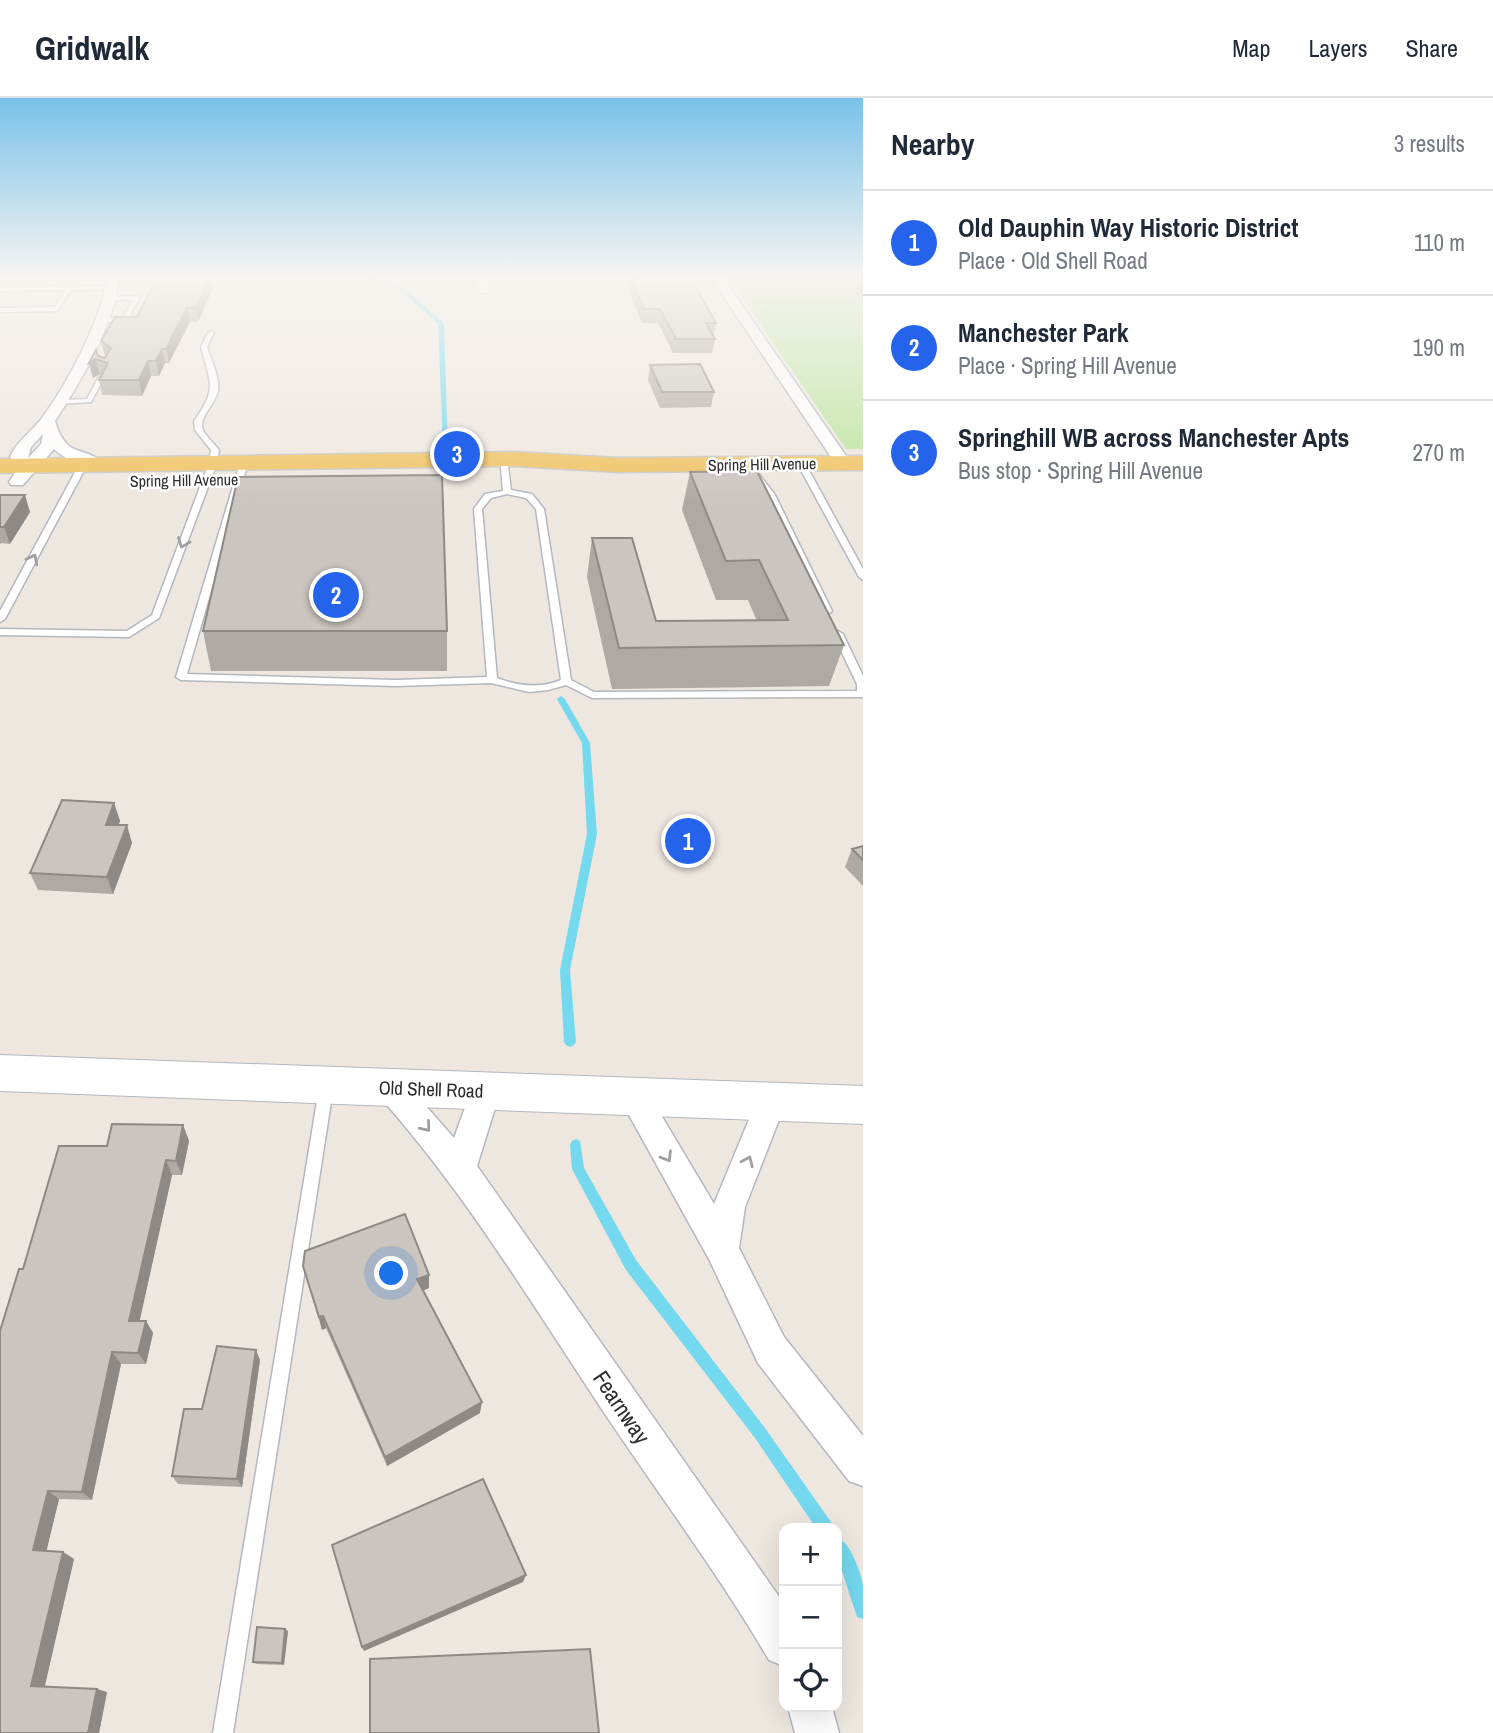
<!DOCTYPE html>
<html lang="en">
<head>
<meta charset="utf-8">
<style>
  body { margin:0; font-family:"Archivo Narrow",sans-serif; background:#f6f6f7; color:#1f2937 }
  .controls { position:absolute; right:21px; bottom:21px; display:grid; overflow:hidden; border-radius:14px; box-shadow:0 7px 28px #0002 }
  .controls button { width:63px; height:63px; display:grid; place-items:center; padding:0; border:0; border-bottom:2px solid #e0e1e3; background:#fff; color:#1f2937; font:35px sans-serif }
  .you { position:absolute; left:392px; top:1176px; width:24px; height:24px; margin:-18px; border:5px solid #fff; border-radius:50%; background:#1a73e8; box-shadow:0 0 0 10px #1a73e833 }
  .badge { display:grid; place-items:center; width:46px; height:46px; border-radius:50%; background:#2563eb; color:#fff; font-size:23px; font-weight:700 }
  .pin { position:absolute; translate:-50% -50%; border:4px solid #fff; box-shadow:0 2px 7px #0006 }
  .list { margin:0; padding:0; list-style:none }
  h2 { display:flex; justify-content:space-between; align-items:center; height:91px; margin:0; padding:0 28px; font-size:30px }
  h2 small { font-size:23px; font-weight:400; color:#747a83 }
  .list li { display:grid; grid-template-columns:46px 1fr auto; gap:21px; align-items:center; box-sizing:border-box; height:105px; padding:0 28px; border-top:2px solid #e0e1e3 }
  .list b { display:block; font-size:26px; white-space:nowrap }
  .list p { margin:0; font-size:23px; white-space:nowrap; color:#747a83 }
  .list em { font-size:23px; font-style:normal; color:#747a83 }
  .icon { flex:none; width:38px; height:38px; fill:none; stroke:currentColor; stroke-width:2; stroke-linecap:round; stroke-linejoin:round }
  .map { position:relative; flex:none; width:863px; height:1635px; overflow:hidden }
  header { display:flex; align-items:center; gap:42px; box-sizing:border-box; height:98px; padding:0 35px; background:#fff; border-bottom:2px solid #e0e1e3 }
  header strong { font-size:33px }
  nav { display:flex; gap:38px; margin-inline-start:auto; font-size:24px }
  main { display:flex }
  aside { flex:1; background:#fff }
  .map>svg:first-child { display:block }
  .green { fill:#bbe49d }
  .lines { fill:none; stroke-linecap:round; stroke-linejoin:round }
  .stream { fill:#74d8ee; fill-rule:evenodd }
  .lane-casing { stroke:#b3b7c0; stroke-width:3 }
  .street-casing { stroke:#b3b7c0; stroke-width:3 }
  .secondary-casing { stroke:#b3b7c0; stroke-width:2 }
  .primary-casing { stroke:#c8c8c8; stroke-width:3 }
  .lane { fill:#fff; fill-rule:evenodd }
  .street { fill:#fff; fill-rule:evenodd }
  .secondary { fill:#fff; fill-rule:evenodd }
  .primary { fill:#f0c362; fill-rule:evenodd }
  .wall { fill:#aea9a3 }
  .shaded-wall { fill:#8d8a85 }
  .building { fill:#cac5be; stroke:#8d8a85; stroke-width:2 }
  .oneway { stroke:#a0a0a0 }
  .labels { text-anchor:middle; dominant-baseline:central; stroke-width:5; stroke-linejoin:round; paint-order:stroke }
  .far-street-label { font-size:16px; fill:#2d2d2d; stroke:#fff }
  .street-label { font-size:19px; fill:#2d2d2d; stroke:#fff }
  .near-street-label { font-size:23px; fill:#2d2d2d; stroke:#fff }
</style>
</head>
<body>
<header>
<strong>Gridwalk</strong>
<nav><a>Map</a><a>Layers</a><a>Share</a></nav>
</header>
<main>
<div class="map">
<svg width="863" height="1635" viewBox="0 0 863 1635">
  <rect width="100%" height="100%" fill="#eee7df"/>
  <!-- green -->
  <path class="green" d="M 727,177 L 863,177 L 863,351 L 846,351 Z"/>
  <g class="lines">
    <!-- stream -->
    <path class="stream" d="M 356,177 L 362,177 L 401,188 L 444,225 L 448,352 L 443,351 L 438,225 L 397,190 Z
      M 561,598 L 565,601 L 590,645 L 597,736 L 570,872 L 576,944 L 574,947 L 570,949 L 566,947 L 564,944 L 560,872 L 587,736 L 582,645 L 557,601 Z
      M 576,1041 L 580,1043 L 584,1070 L 636,1162 L 765,1330 L 831,1424 L 833,1430 L 816,1430 L 755,1340 L 626,1172 L 572,1071 L 570,1047 L 572,1043 Z
      M 837,1439 C 850,1444 861,1474 863,1487 C 863,1498 863,1510 863,1521 L 857,1519 L 840,1467 L 837,1462 Z"/>
    <!-- lane casing -->
    <g class="lane-casing">
      <path id="lane" d="M 112,188 L 114,191 L 71,192 L 57,213 L 0,214 L 0,210 L 55,209 L 66,192 L 0,193 L 0,189 Z
        M 106,199 L 137,198 L 140,200 L 127,223 L 97,224 L 99,221 L 123,220 L 133,202 L 108,202 Z
        M 211,233 L 214,235 L 207,249 C 211,262 220,279 218,293 C 215,308 196,320 204,334 C 208,340 214,346 219,352 L 217,365 L 159,520 L 129,539 L 0,537 L 0,531 L 127,533 L 152,517 L 209,365 L 211,352 L 195,332 L 194,323 C 218,290 210,285 201,249 L 208,235 Z
        M 101,278 L 104,280 L 91,304 L 59,306 L 56,304 L 59,302 L 87,301 L 98,280 Z
        M 500,359 L 507,361 L 511,392 L 532,396 L 544,411 L 571,582 L 594,594 L 857,593 L 857,586 L 833,536 L 838,533 L 843,536 L 863,578 L 863,599 L 592,600 L 566,587 L 548,592 L 529,594 L 491,585 L 396,588 L 181,582 L 176,579 L 240,365 L 244,363 L 248,365 L 187,576 L 396,582 L 487,579 L 474,411 L 485,396 L 503,393 ZM 507,396 L 526,400 L 536,411 L 561,582 C 539,591 518,588 497,580 L 482,411 L 491,400 Z
        M 798,363 L 805,365 L 863,471 L 863,482 L 859,479 L 797,365 Z
        M 80,365 L 87,367 L 5,521 L 0,524 L 0,513 Z
        M 753,376 L 759,376 L 775,397 L 832,513 L 830,515 L 824,515 L 822,513 L 767,398 L 752,378 Z
        M 326,985 L 331,987 L 333,991 L 233,1635 L 213,1635 L 319,991 L 321,987 Z"/>
    </g>
    <!-- street casing -->
    <g class="street-casing">
      <path id="street" d="M 108,177 L 120,177 C 114,227 82,282 55,323 C 67,363 84,346 104,366 L 102,369 C 86,373 65,361 54,351 L 23,387 L 11,387 L 9,384 L 19,369 L 10,359 L 13,353 C 21,340 33,332 42,320 C 68,285 102,220 108,177 ZM 43,336 L 41,346 L 28,360 L 31,349 Z
        M 468,177 L 480,177 L 490,192 L 488,195 L 480,195 Z
        M 709,177 L 721,177 L 851,365 L 849,368 L 837,368 Z
        M 391,977 L 402,981 L 454,1040 L 474,985 L 485,981 L 496,985 L 500,994 L 477,1068 L 780,1500 L 784,1507 L 784,1568 L 769,1562 C 718,1475 657,1394 601,1310 C 531,1204 465,1095 380,999 L 376,990 L 380,981 Z
        M 634,986 L 645,990 L 714,1106 L 760,995 L 771,991 L 782,995 L 786,1004 L 745,1109 L 739,1150 L 784,1239 L 863,1338 L 863,1388 L 849,1383 L 758,1265 L 710,1163 L 619,999 L 623,990 Z
        M 788,1609 L 832,1609 L 839,1635 L 795,1635 Z"/>
    </g>
    <!-- secondary casing -->
    <g class="secondary-casing">
      <path id="secondary" d="M 0,957 L 863,988 L 863,1026 L 0,993 Z"/>
    </g>
    <!-- primary casing -->
    <g class="primary-casing">
      <path id="primary" d="M 515,354 L 619,360 L 863,358 L 863,372 L 619,374 L 515,368 L 0,375 L 0,361 Z"/>
    </g>
    <!-- lane -->
    <use href="#lane" class="lane"/>
    <!-- street -->
    <use href="#street" class="street"/>
    <!-- secondary -->
    <use href="#secondary" class="secondary"/>
    <!-- primary -->
    <use href="#primary" class="primary"/>
  </g>
  <!-- wall -->
  <path class="wall" d="M 632,177 L 689,177 L 716,225 L 713,238 L 715,241 L 712,255 L 673,255 L 658,225 L 642,225 L 628,192 L 630,179 L 633,179 Z
    M 842,177 L 863,177 L 863,204 Z
    M 213,190 L 198,224 L 190,224 L 169,265 L 165,265 L 159,278 L 151,278 L 142,298 L 102,297 L 99,282 L 102,277 L 100,276 L 93,280 L 89,265 L 98,258 L 105,260 L 105,259 L 101,243 L 137,219 Z
    M 650,267 L 714,294 L 711,309 L 660,310 L 648,282 Z
    M 690,374 L 844,547 L 829,588 L 612,591 L 587,479 L 592,440 L 656,523 L 757,523 L 748,502 L 716,502 L 682,412 Z
    M 0,397 L 30,414 L 10,446 L 1,445 L 0,447 Z
    M 203,533 L 447,533 L 447,573 L 211,573 Z
    M 114,705 L 120,723 L 118,727 L 132,745 L 113,796 L 38,792 L 30,775 Z
    M 863,748 L 863,788 L 845,769 L 852,751 Z
    M 183,1027 L 189,1043 L 182,1077 L 172,1077 L 139,1223 L 146,1223 L 153,1235 L 146,1266 L 121,1266 L 92,1402 L 59,1401 L 46,1453 L 63,1454 L 74,1461 L 44,1589 L 107,1594 L 99,1635 L 0,1635 L 23,1171 L 107,1048 Z
    M 303,1168 L 429,1177 L 429,1190 L 423,1192 L 480,1315 L 387,1368 L 326,1230 L 322,1232 Z
    M 260,1262 L 242,1389 L 178,1386 L 172,1378 L 202,1311 Z
    M 288,1533 L 284,1567 L 256,1566 L 253,1564 Z"/>
  <!-- shaded-wall -->
  <path class="shaded-wall" d="M 211,177 L 213,190 L 198,224 L 196,210 Z
    M 187,210 L 190,224 L 169,265 L 166,251 Z
    M 162,251 L 165,265 L 159,278 L 156,263 Z
    M 96,261 L 100,276 L 93,280 L 89,265 Z
    M 148,263 L 151,278 L 142,298 L 139,282 Z
    M 25,397 L 30,414 L 10,446 L 4,429 Z
    M 114,705 L 120,723 L 112,744 L 106,727 Z
    M 127,727 L 132,745 L 113,796 L 107,779 Z
    M 183,1027 L 189,1043 L 182,1077 L 176,1063 Z
    M 166,1062 L 172,1077 L 137,1235 L 129,1223 Z
    M 429,1177 L 429,1190 L 418,1195 L 417,1181 Z
    M 323,1218 L 326,1230 L 322,1232 L 319,1219 Z
    M 146,1223 L 153,1235 L 146,1266 L 138,1255 Z
    M 256,1252 L 260,1262 L 242,1389 L 237,1381 Z
    M 112,1254 L 121,1266 L 92,1402 L 82,1394 Z
    M 482,1304 L 480,1315 L 387,1368 L 385,1359 Z
    M 48,1393 L 59,1401 L 45,1459 L 33,1452 Z
    M 63,1454 L 74,1461 L 44,1592 L 31,1588 Z
    M 526,1477 L 523,1484 L 364,1553 L 362,1549 Z
    M 285,1531 L 288,1533 L 284,1567 L 282,1565 Z
    M 97,1591 L 107,1594 L 99,1635 L 88,1635 Z"/>
  <!-- building -->
  <path class="building" d="M 211,177 L 196,210 L 187,210 L 166,251 L 162,251 L 156,263 L 148,263 L 139,282 L 99,282 L 108,265 L 96,261 L 89,265 L 96,252 L 98,258 L 105,260 L 111,250 L 101,243 L 115,219 L 137,219 L 158,179 Z
    M 639,177 L 689,177 L 716,225 L 706,225 L 715,241 L 676,241 L 660,211 L 644,211 L 630,179 L 640,179 Z
    M 856,177 L 863,177 L 863,185 Z
    M 700,266 L 714,294 L 662,294 L 650,267 Z
    M 757,373 L 844,547 L 619,550 L 592,440 L 632,440 L 656,523 L 788,522 L 759,462 L 726,463 L 690,374 Z
    M 442,377 L 447,533 L 203,533 L 238,379 Z
    M 0,397 L 25,397 L 4,429 L 0,429 Z
    M 62,702 L 114,705 L 106,727 L 127,727 L 107,779 L 30,775 Z
    M 863,748 L 863,762 L 852,751 Z
    M 112,1026 L 183,1027 L 176,1063 L 166,1062 L 129,1223 L 146,1223 L 138,1255 L 112,1254 L 82,1394 L 48,1393 L 33,1452 L 63,1454 L 31,1588 L 97,1591 L 88,1635 L 0,1635 L 0,1233 L 19,1171 L 23,1171 L 59,1048 L 107,1048 Z
    M 405,1116 L 429,1177 L 417,1181 L 482,1304 L 385,1359 L 323,1218 L 319,1219 L 303,1168 L 305,1153 Z
    M 217,1248 L 256,1252 L 237,1381 L 172,1378 L 184,1311 L 202,1311 Z
    M 483,1381 L 526,1477 L 362,1549 L 332,1447 Z
    M 257,1529 L 285,1531 L 282,1565 L 253,1564 Z
    M 590,1551 L 599,1635 L 370,1635 L 370,1561 Z"/>
  <!-- one-way arrows -->
  <defs><path id="oneway-chevron" d="M-2-3.5L2.5 0L-2 3.5" fill="none" stroke-width="1.6" stroke-linecap="round" stroke-linejoin="round" transform="scale(1.75)"/></defs>
  <g class="oneway">
    <use href="#oneway-chevron" transform="translate(183 445) rotate(111)"/>
    <use href="#oneway-chevron" transform="translate(33 461) rotate(-62)"/>
    <use href="#oneway-chevron" transform="translate(426 1029) rotate(51)"/>
    <use href="#oneway-chevron" transform="translate(667 1059) rotate(59)"/>
    <use href="#oneway-chevron" transform="translate(748 1063) rotate(-67)"/>
  </g>
  <!-- sky -->
  <linearGradient id="sky" x2="0" y2="1"><stop stop-color="#79c2ea"/><stop offset="0.44" stop-color="#f7f4f1"/><stop offset="1" stop-color="#f7f4f1" stop-opacity="0"/></linearGradient>
  <rect width="863" height="405" fill="url(#sky)"/>
  <g class="labels">
    <!-- far-street labels -->
    <g class="far-street-label">
      <text transform="translate(762 366) rotate(-1)">Spring Hill Avenue</text>
      <text transform="translate(184 382) rotate(-1)">Spring Hill Avenue</text>
    </g>
    <!-- street labels -->
    <g class="street-label">
      <text transform="translate(431 991) rotate(2)">Old Shell Road</text>
    </g>
    <!-- near-street labels -->
    <g class="near-street-label">
      <text transform="translate(622 1309) rotate(56)">Fearnway</text>
    </g>
  </g>
</svg>
<div class="controls">
<button>+</button>
<button>−</button>
<button><svg class="icon" aria-label="locate" viewBox="0 0 24 24"><circle cx="12" cy="12" r="6"/><path d="M12 2v4M12 18v4M2 12h4M18 12h4"/></svg></button>
</div>
<div class="you"></div>
<div class="pin badge" style="left:688px;top:743px">1</div>
<div class="pin badge" style="left:336px;top:497px">2</div>
<div class="pin badge" style="left:457px;top:356px">3</div>
</div>
<aside>
<h2>Nearby<small>3 results</small></h2>
<ul class="list">
<li><span class="badge">1</span><div><b>Old Dauphin Way Historic District</b><p>Place · Old Shell Road</p></div><em>110 m</em></li>
<li><span class="badge">2</span><div><b>Manchester Park</b><p>Place · Spring Hill Avenue</p></div><em>190 m</em></li>
<li><span class="badge">3</span><div><b>Springhill WB across Manchester Apts</b><p>Bus stop · Spring Hill Avenue</p></div><em>270 m</em></li>
</ul>
</aside>
</main>
</body>
</html>
